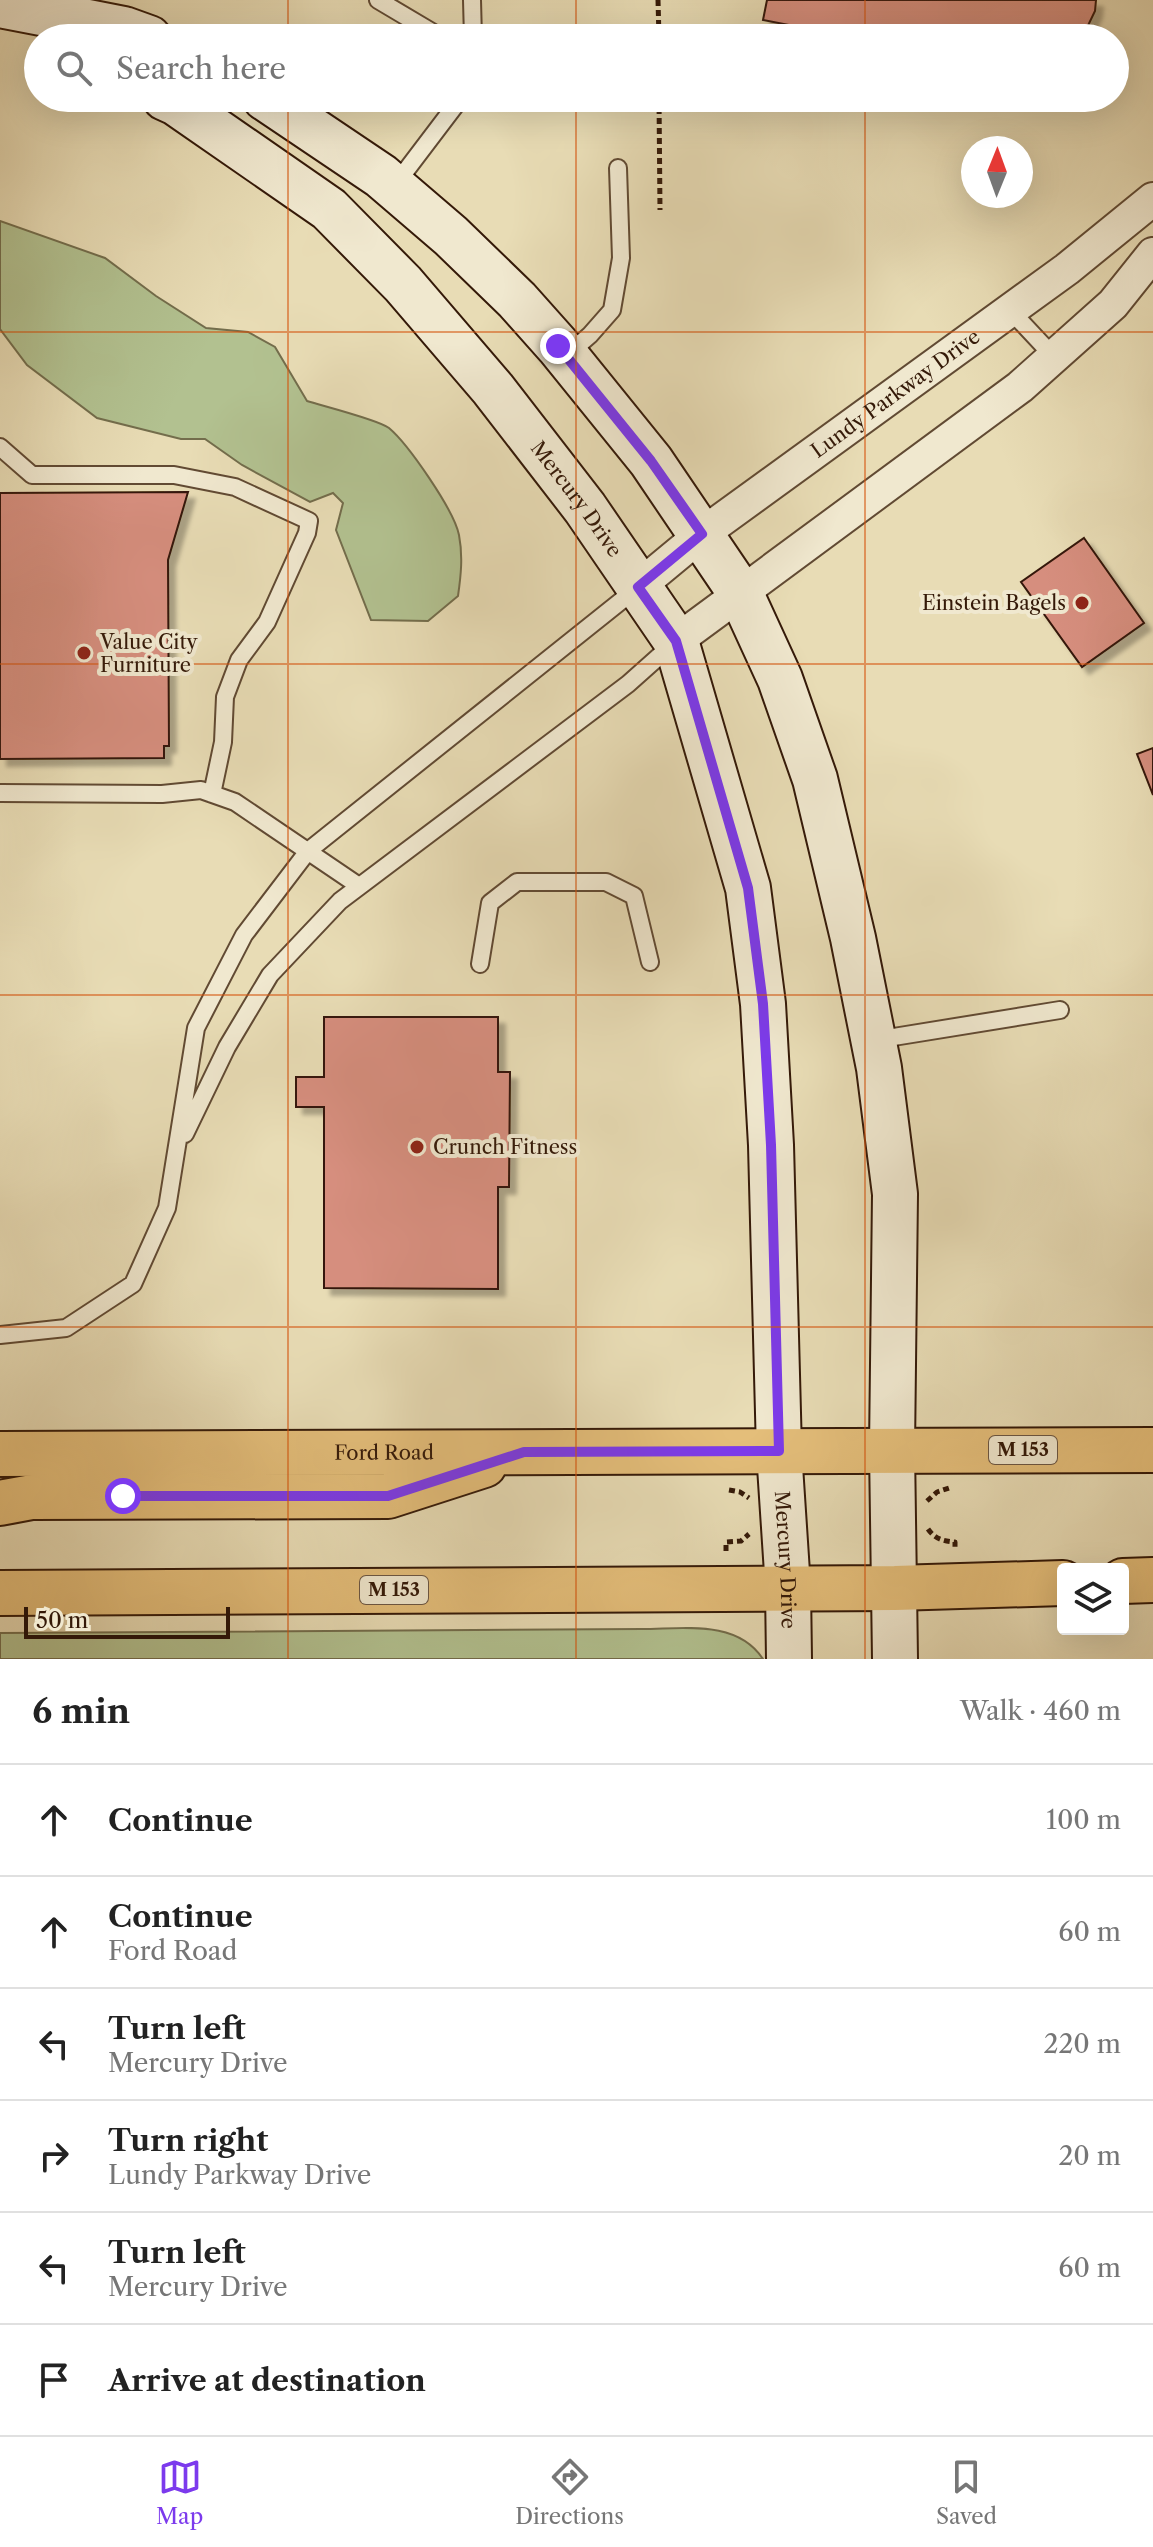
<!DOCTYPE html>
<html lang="en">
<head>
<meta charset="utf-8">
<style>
  body { margin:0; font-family:"Libre Caslon Text",serif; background:#f2f2f2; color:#222 }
  .controls { position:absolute; right:24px; bottom:24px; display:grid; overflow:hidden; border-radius:8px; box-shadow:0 8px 32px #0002 }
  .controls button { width:72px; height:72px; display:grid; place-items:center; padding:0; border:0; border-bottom:2px solid #e0e0e0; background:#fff; color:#222; font:40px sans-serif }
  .compass { position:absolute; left:961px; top:136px; width:72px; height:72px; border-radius:50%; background:#fff; box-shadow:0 8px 32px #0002; rotate:1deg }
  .scale { position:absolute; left:24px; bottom:20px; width:206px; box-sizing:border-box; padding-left:8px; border:4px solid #341908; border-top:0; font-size:22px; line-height:28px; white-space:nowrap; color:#341908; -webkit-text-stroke:6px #f0e8cf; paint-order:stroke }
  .stop { position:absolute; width:24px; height:24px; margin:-18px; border:6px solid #7c3aed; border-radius:50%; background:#fff }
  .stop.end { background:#7c3aed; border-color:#fff; box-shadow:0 2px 8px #0008 }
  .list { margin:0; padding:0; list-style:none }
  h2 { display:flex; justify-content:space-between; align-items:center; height:104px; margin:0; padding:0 32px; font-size:34px }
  h2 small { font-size:26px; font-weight:400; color:#767676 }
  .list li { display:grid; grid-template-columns:52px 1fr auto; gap:24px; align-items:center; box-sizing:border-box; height:112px; padding:0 32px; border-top:2px solid #e0e0e0 }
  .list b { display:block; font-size:30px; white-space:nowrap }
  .list p { margin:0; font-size:26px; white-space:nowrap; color:#767676 }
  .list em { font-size:26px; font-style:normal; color:#767676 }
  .icon { flex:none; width:44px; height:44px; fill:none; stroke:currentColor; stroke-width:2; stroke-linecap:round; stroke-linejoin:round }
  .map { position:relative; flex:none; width:1153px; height:1659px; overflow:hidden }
  .search { position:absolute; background:#fff; box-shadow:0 8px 32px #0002; left:24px; right:24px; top:24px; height:88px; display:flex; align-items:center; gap:20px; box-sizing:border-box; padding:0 28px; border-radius:44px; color:#767676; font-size:30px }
  .sheet { height:776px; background:#fff }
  nav { display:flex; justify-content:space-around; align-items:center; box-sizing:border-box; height:112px; border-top:2px solid #e0e0e0; background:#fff; font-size:22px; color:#767676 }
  nav a { display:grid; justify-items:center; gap:4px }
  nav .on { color:#7c3aed }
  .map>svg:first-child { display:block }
  .green { fill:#b2c190; stroke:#736d4c; stroke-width:2 }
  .building { fill:#d68e7e; stroke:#341908; stroke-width:2; filter:url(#shadow) }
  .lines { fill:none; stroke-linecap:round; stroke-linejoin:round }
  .lane-casing { stroke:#614a33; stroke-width:20 }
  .street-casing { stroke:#614a33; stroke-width:36 }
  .secondary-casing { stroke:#341908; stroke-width:48 }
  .primary-casing { stroke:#341908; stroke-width:48 }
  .path { stroke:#341908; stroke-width:5; stroke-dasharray:6 4; stroke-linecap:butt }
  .lane { stroke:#f0e8cf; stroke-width:16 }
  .street { stroke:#f0e8cf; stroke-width:32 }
  .secondary { stroke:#f0e8cf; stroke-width:44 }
  .primary { stroke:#e4be7a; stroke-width:44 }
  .route { stroke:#7c3aed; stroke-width:10 }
  .grid { fill:none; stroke:#d6530c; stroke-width:2; stroke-opacity:0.55 }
  .poi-dot { fill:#8f2418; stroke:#f0e8cf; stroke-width:3 }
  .labels { text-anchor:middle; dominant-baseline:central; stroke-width:8; stroke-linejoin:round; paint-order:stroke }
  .shield { fill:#f0e8cf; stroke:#6c5744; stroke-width:2 }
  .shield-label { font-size:18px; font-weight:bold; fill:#341908 }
  .street-label { font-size:20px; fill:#341908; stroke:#f0e8cf }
  .poi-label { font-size:20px; fill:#341908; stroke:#f0e8cf; text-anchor:start }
</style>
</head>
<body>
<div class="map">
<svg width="1153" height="1659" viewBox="0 0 1153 1659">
  <defs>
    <filter id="shadow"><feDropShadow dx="7" dy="7" stdDeviation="2" flood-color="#0004"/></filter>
  </defs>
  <rect width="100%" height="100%" fill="#e8dcb5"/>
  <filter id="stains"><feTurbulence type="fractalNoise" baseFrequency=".0025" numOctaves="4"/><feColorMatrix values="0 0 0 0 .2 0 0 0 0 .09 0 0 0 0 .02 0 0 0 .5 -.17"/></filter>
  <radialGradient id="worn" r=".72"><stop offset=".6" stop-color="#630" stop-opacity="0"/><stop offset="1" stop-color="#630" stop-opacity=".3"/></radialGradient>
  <!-- green -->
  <path class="green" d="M 0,221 L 105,258 L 156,296 L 206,328 L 248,332 L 275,347 L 307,401 C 323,406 379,420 389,428 C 408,444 454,510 459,535 C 463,556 461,575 458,596 L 428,621 L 371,620 L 336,530 L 343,503 L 333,493 L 310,502 L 242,465 L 205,439 L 181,439 L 97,418 L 27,365 L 0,329 Z
    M 642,1629 C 683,1629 737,1619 763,1659 L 0,1659 L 0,1633 Z"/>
  <!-- building -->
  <path class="building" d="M 767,0 L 1096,0 L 1095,11 L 1082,38 L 856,38 L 763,20 Z
    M 188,492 L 168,560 L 169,746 L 164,746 L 164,758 L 0,759 L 0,493 Z
    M 1084,538 L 1144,623 L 1082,667 L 1021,582 Z
    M 1153,748 L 1153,795 L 1137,754 Z
    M 324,1017 L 498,1017 L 498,1072 L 510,1072 L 509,1187 L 498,1187 L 498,1289 L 324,1288 L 324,1107 L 296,1107 L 296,1077 L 324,1077 Z"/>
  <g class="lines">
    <!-- lane casing -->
    <g class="lane-casing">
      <path id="lane" d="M 378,0 L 442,38
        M 472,0 L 473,38
        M 395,185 L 461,98
        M 1010,310 L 1054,357
        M 567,355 L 590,335 L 612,310 L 621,258 L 618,168
        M 0,447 L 32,475 L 174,475 L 235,487 L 309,521 L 307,533 L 267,622 L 239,660 L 225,697 L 223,742 L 212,794
        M 0,793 L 162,794 L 201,790 L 235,802 L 359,886
        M 480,964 L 490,903 L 517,882 L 606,882 L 634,896 L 650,962
        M 875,1040 L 1060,1010
        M 185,1134 L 227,1047 L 270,975 L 340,901 L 628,684 L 674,643
        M 0,1335 L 66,1328 L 133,1284 L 167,1208 L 196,1028 L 244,935 L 308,851 L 636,589"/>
    </g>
    <!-- street casing -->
    <g class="street-casing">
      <g id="street">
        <path id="s1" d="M 638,587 L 702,534 L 1067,269 L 1153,199"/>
        <path d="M 676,641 L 1020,387 L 1113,304 L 1153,254"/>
      </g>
    </g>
    <!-- secondary casing -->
    <g class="secondary-casing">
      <g id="secondary">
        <path d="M 0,5 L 124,29 L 149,38"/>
        <path id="s2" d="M 165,98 L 176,103 L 329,209 L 403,284 L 493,389 L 585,508 L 676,641 L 748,888 L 763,1004 L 771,1145 L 779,1451 L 788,1588 L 789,1659"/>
        <path d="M 265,98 L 381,176 L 451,236 L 517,300 L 558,346 L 651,461 L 741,594 L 780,679 L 815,779 L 853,938 L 879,1068 L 895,1194 L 892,1449 L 895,1659"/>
      </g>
    </g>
    <!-- primary casing -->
    <g class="primary-casing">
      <g id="primary">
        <path id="s3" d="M 0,1454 L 1153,1450"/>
        <path d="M 0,1503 L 32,1497 L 388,1496 L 484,1465"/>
        <path d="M 1123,1581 L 1153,1580"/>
        <path d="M 0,1593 L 895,1588 L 1063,1583"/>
      </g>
    </g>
    <!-- path -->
    <path class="path" d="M 658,0 L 659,38
      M 659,98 L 660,210
      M 729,1490 L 740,1492 L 749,1498
      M 927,1501 L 937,1492 L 952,1487
      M 928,1529 C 935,1539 943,1541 955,1542 L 955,1549
      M 726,1551 L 726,1542 L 741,1541 L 749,1534"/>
    <!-- lane -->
    <use href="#lane" class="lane"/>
    <!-- street -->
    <use href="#street" class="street"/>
    <!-- secondary -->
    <use href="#secondary" class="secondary"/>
    <!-- primary -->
    <use href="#primary" class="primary"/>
  </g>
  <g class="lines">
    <!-- route -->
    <path class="route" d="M 123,1496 L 388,1496 L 524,1452 L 779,1451 L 771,1145 L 763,1004 L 748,888 L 676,641 L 638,587 L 702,534 L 651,461 L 558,346"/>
  </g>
  <!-- grid -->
  <path class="grid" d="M 288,0 L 288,38M 576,0 L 576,38M 865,0 L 865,38M 288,98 L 288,1659M 576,98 L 576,1659M 865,98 L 865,1659M 0,332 L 1153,332M 0,664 L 1153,664M 0,995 L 1153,995M 0,1327 L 1153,1327"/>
  <!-- markers -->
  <g class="poi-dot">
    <circle cx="1082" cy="603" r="8"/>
    <circle cx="84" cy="653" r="8"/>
    <circle cx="417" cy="1147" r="8"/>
  </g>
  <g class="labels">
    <!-- shield labels -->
    <g class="shield">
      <rect x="989" y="1436" width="68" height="28" rx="6"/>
      <rect x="360" y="1576" width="68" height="28" rx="6"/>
    </g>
    <g class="shield-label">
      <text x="1023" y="1450">M 153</text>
      <text x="394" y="1590">M 153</text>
    </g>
    <!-- street labels -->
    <g class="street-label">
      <text stroke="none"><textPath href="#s1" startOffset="322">Lundy Parkway Drive</textPath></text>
      <text stroke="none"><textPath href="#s2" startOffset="580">Mercury Drive</textPath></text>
      <text stroke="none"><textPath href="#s3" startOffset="384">Ford Road</textPath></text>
      <text stroke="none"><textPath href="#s2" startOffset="1684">Mercury Drive</textPath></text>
    </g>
    <!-- poi labels -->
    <g class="poi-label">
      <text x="1066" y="603" text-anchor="end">Einstein Bagels</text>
      <text x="100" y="642">Value City<tspan x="100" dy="23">Furniture</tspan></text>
      <text x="433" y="1147">Crunch Fitness</text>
    </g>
  </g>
  <rect width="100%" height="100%" filter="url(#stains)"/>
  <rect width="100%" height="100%" fill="url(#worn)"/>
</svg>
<div class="controls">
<button><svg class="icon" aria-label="layers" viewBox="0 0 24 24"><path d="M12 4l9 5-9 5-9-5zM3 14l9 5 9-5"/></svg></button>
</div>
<svg class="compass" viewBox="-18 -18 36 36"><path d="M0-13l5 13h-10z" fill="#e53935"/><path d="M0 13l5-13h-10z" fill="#767676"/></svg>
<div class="scale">50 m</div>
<div class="stop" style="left:123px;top:1496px"></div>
<div class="stop end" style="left:558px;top:346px"></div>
<div class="search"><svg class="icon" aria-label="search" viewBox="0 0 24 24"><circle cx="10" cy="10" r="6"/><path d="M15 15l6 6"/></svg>Search here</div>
</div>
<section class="sheet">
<h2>6 min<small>Walk · 460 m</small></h2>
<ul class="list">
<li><svg class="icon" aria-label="ahead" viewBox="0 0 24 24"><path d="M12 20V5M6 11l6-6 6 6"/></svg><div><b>Continue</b></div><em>100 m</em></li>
<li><svg class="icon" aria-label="ahead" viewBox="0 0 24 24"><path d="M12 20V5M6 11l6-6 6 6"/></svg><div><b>Continue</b><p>Ford Road</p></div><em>60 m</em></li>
<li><svg class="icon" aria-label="left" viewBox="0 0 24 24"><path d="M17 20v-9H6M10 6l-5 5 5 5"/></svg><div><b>Turn left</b><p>Mercury Drive</p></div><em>220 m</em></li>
<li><svg class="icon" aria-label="right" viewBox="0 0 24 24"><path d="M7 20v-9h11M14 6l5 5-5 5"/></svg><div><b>Turn right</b><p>Lundy Parkway Drive</p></div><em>20 m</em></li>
<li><svg class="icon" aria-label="left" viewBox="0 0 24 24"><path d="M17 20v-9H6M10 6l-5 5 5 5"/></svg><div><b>Turn left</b><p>Mercury Drive</p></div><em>60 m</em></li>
<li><svg class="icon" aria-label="arrive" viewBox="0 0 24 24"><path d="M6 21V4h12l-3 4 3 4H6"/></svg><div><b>Arrive at destination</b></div></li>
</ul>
</section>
<nav>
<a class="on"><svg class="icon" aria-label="map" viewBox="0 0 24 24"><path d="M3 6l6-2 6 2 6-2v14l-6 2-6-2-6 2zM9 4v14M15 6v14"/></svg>Map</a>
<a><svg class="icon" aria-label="directions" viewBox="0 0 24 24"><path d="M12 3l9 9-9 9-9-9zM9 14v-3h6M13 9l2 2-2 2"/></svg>Directions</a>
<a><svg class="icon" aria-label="saved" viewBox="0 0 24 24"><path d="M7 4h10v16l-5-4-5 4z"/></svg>Saved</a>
</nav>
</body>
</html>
